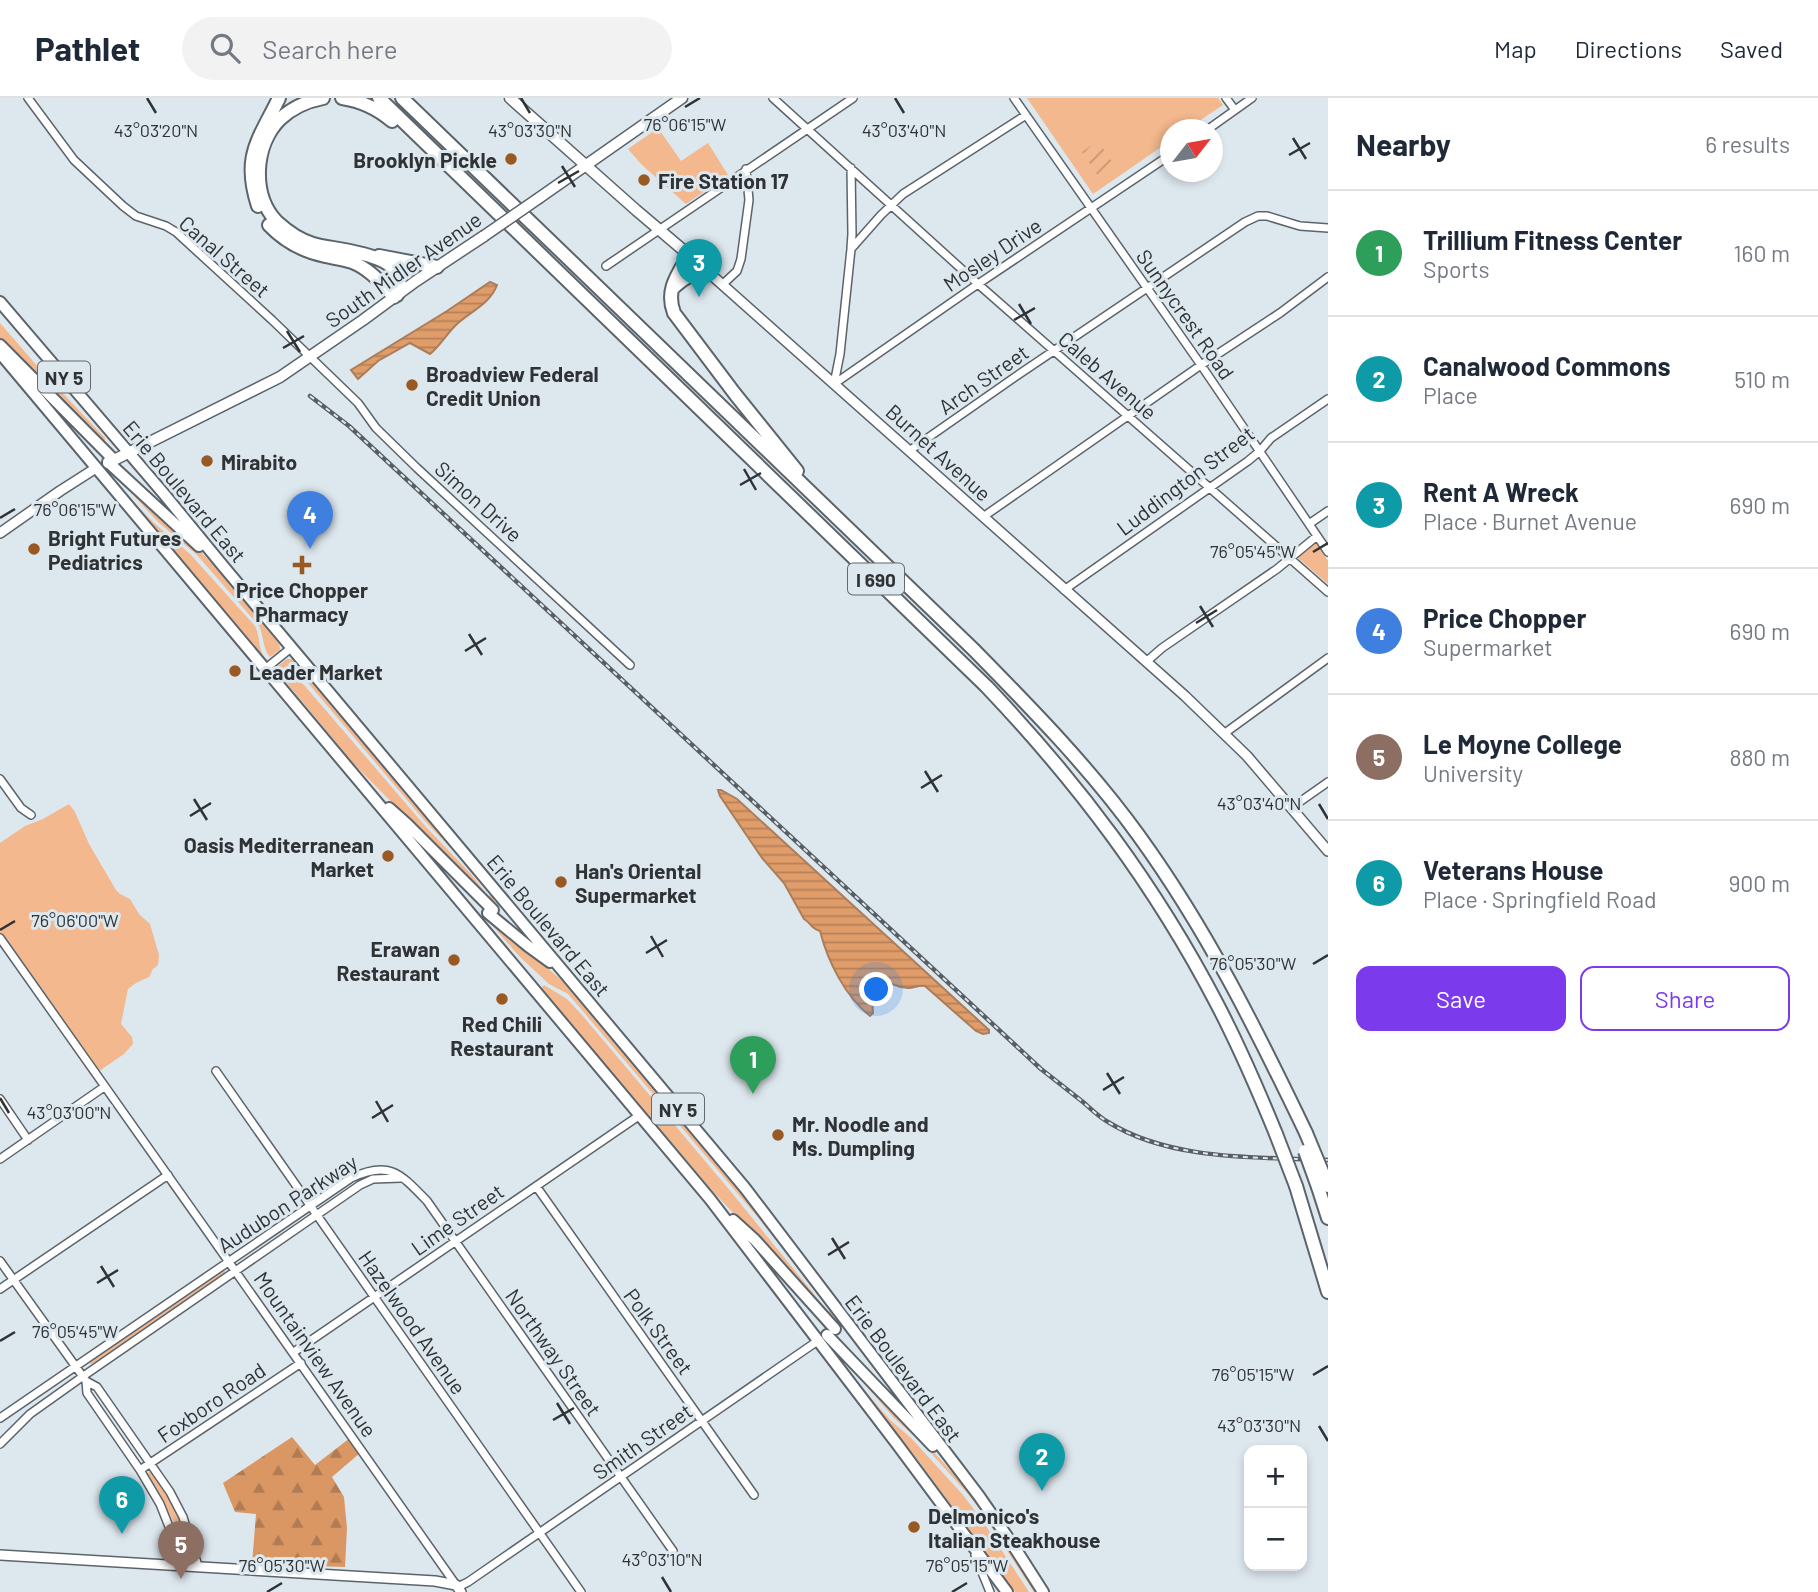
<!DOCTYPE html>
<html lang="en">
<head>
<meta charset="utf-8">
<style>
  body { margin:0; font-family:Barlow,sans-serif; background:#f2f2f3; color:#1f2937 }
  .controls { position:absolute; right:21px; bottom:21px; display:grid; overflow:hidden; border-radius:14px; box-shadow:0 4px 10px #0003 }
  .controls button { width:63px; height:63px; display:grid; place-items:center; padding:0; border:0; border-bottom:2px solid #e0e1e3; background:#fff; color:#1f2937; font:35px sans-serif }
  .compass { position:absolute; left:1160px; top:21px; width:63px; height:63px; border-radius:50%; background:#fff; box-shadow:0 4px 10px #0003; rotate:59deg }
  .you { position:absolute; left:877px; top:892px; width:24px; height:24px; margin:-18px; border:5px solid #fff; border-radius:50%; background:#1a73e8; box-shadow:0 0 0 10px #1a73e833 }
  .badge { display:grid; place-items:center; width:46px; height:46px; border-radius:50%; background:#7c3aed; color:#fff; font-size:23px; font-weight:700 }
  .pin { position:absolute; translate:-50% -58px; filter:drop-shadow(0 2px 4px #0008) }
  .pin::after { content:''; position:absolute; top:37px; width:24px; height:21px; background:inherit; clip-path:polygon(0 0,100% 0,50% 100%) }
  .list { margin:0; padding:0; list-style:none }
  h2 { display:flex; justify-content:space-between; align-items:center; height:91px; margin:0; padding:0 28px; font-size:30px }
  h2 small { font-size:23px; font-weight:400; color:#747a83 }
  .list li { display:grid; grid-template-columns:46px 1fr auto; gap:21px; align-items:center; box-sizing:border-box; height:126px; padding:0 28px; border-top:2px solid #e0e1e3 }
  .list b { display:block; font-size:26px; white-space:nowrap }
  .list p { margin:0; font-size:23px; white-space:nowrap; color:#747a83 }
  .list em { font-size:23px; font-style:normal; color:#747a83 }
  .actions { display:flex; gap:14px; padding:21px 28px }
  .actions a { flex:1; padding:16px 0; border:2px solid #7c3aed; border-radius:14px; text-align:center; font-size:24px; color:#7c3aed }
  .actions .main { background:#7c3aed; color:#fff }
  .icon { flex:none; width:38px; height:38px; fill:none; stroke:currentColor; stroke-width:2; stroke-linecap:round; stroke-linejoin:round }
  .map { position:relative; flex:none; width:1328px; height:1494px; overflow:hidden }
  header { display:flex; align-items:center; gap:42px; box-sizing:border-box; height:98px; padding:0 35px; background:#fff; border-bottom:2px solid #e0e1e3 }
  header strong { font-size:33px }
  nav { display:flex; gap:38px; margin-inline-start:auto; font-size:24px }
  .search { width:490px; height:63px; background:#f2f2f3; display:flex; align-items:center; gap:18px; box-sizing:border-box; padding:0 24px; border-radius:38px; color:#747a83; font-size:26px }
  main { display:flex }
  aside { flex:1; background:#fff }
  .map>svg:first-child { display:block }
  .green { fill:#f3b88d }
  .forest { fill:url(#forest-firs) }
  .garden { fill:url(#garden-furrows) }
  .water { fill:url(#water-rules); stroke:#ab7d5a; stroke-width:2 }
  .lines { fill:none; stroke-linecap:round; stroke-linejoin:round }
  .minor-casing { stroke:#5c646b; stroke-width:10 }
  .tertiary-casing { stroke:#5c646b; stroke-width:12 }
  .secondary-casing { stroke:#5c646b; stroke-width:13 }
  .primary-casing { stroke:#5c646b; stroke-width:14 }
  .motorway-casing { stroke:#5c646b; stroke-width:16 }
  .minor { stroke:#fff; stroke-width:7 }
  .tertiary { stroke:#fff; stroke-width:9 }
  .secondary { stroke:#fff; stroke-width:10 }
  .primary { stroke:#fff; stroke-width:10 }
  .motorway { stroke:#fff; stroke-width:12 }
  .rail-casing { stroke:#585e62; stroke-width:4.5 }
  .rail { stroke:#dde7ee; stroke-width:2; stroke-dasharray:5; stroke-linecap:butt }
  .secondary-bridge-casing { stroke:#5c646b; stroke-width:13; stroke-linecap:butt }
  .motorway-bridge-casing { stroke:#5c646b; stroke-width:16; stroke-linecap:butt }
  .secondary-bridge { stroke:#fff; stroke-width:10 }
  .motorway-bridge { stroke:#fff; stroke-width:12 }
  .ticks { fill:none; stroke:#2f3336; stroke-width:2.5 }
  .poi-dot { fill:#985922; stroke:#dde7ee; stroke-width:2.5 }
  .labels { text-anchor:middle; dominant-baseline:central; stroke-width:6; stroke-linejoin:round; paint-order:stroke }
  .shield { fill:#dde7ee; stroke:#63696d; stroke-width:2 }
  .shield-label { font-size:19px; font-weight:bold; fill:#2f3336 }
  .poi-label { font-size:21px; font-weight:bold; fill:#2f3336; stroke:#dde7ee; text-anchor:start }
  .street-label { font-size:21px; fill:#2f3336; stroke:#dde7ee }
  .ticks-label { font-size:18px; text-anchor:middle; fill:#2f3336; stroke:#dde7ee; stroke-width:6; stroke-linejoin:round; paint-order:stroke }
</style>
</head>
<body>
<header>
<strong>Pathlet</strong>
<div class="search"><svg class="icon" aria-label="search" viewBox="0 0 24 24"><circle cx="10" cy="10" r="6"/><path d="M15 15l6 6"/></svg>Search here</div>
<nav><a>Map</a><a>Directions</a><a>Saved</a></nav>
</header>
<main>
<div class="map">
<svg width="1328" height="1494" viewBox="0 0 1328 1494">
  <defs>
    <pattern id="forest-firs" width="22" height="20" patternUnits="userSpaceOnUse" patternTransform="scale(1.75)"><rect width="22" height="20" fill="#da9764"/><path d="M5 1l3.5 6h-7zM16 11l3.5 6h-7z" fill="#b17c53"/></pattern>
    <pattern id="garden-furrows" width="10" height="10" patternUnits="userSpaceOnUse" patternTransform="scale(1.75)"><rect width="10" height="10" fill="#f3b88d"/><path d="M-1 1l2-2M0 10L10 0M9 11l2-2" fill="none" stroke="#c59674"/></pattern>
    <pattern id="water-rules" width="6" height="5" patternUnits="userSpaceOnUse" patternTransform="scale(1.75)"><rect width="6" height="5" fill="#e09d6a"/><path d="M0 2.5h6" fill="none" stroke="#b68158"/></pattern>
  </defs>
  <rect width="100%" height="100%" fill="#dde7ee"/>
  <!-- green -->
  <path class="green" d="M 1027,0 L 1218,0 L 1223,7 L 1187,31 L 1170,32 L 1170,43 L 1093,96 Z
    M 658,30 L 681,63 L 708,45 L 728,77 L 686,106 L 642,67 L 628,51 Z
    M 0,225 L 38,269 L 105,340 L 105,348 L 0,241 Z
    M 114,376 L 180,434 L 211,464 L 279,545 L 280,552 L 270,559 L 269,558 C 262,548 264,538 259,528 L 197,457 L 158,424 Z
    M 116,386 L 154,425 L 190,456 L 255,528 C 260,538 258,549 264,559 L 184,464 L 162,443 Z
    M 1316,444 L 1328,463 L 1328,486 L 1297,459 Z
    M 287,561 L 291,561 L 295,563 L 420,713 L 494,795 L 495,799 L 493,803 L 490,804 L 488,802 L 490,795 L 483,784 L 424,722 L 308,585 C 299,576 286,578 278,568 Z
    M 277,573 C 285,581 296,580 304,587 L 426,729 L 471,776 L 485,794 L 485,799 L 353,665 Z
    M 69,706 L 75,714 L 89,746 L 116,792 L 120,796 L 130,801 L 139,816 L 150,826 L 159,857 L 158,867 L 153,871 L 149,879 L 136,885 L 128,891 L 121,926 L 132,939 L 133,946 L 124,956 L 95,976 L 0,840 L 0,745 L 25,728 L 43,721 Z
    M 495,824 L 568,888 L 779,1139 L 835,1213 L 834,1218 L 828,1218 L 830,1210 L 755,1116 L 581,911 L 568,896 L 549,886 L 519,858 L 492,827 Z
    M 544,887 L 567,901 L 582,917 L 727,1089 L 826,1211 L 825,1214 L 709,1089 L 541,890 Z
    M 222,1172 L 225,1173 L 224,1176 L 94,1265 L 90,1266 L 90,1263 L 92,1262 Z
    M 838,1250 L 975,1399 L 1040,1494 L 1034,1494 L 981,1413 L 968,1396 L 920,1343 L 894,1320 L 835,1252 Z
    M 838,1262 L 890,1322 L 911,1340 L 963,1397 L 984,1425 L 1029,1494 L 1015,1494 L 915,1358 L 894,1337 Z
    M 152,1372 C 168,1398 184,1423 190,1453 L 189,1455 L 183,1453 L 174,1424 L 148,1378 L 148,1375 Z"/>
  <!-- forest -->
  <path class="forest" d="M 292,1339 L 315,1367 L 350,1340 L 360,1355 L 332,1379 L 344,1399 L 347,1430 L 345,1469 L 252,1466 L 256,1416 L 235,1414 L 223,1385 Z"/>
  <!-- garden -->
  <path class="garden" d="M 1098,43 L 1114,67 L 1098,78 L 1082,54 Z"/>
  <!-- water -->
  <path class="water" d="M 490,184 L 497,187 C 490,206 471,213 457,226 C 447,235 441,247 430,256 L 410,245 L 378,263 L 358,281 L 351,272 L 447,213 Z
    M 718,692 L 721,692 L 737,701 L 989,932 L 989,935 L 983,936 L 976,933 L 925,888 C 918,887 915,890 908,890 C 890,890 891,875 872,898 L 873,915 L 870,918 C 845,898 828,864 820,833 C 810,830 811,825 804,821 L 784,785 L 762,760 L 720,698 Z"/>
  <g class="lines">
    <!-- minor casing -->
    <g class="minor-casing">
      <path id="minor" d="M 28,0 L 74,62 L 123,108 L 136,118 L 166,128 L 176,134 L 272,222 L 358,305 L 376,330 L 417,370 L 630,567
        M 773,0 L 978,186 L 1328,494
        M 1014,0 L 1201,267 L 1328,454
        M 1226,0 L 1235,12
        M 1207,32 L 1252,0
        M 851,70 L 852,136 L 851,150
        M 606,168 L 853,0
        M 722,187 L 737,173 L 741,161 L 749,102 L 746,71
        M 834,286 L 978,186 L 1170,57
        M 834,286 L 840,256 L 851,151 L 881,117 L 903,96 L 1026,17
        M 909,353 L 1015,279 L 1245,124 L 1258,118 L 1267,118 L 1300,128 L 1328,130
        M 983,419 L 1201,267 L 1280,215 L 1328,179
        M 1309,426 L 1328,413
        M 1064,492 L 1248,363 L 1260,353 L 1271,340 L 1328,301
        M 1146,564 L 1162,550 L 1277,471 L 1317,438
        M 265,571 L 291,550
        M 1225,635 L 1328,560
        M 0,681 L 21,710 L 31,717
        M 1291,710 L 1328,684
        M 0,840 C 152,1056 305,1270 456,1487 L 460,1488 L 468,1484 L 819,1242
        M 216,973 L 581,1494
        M 0,1001 L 28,1042
        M 0,1061 L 104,989
        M 536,1088 L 754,1397
        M 0,1163 L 86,1283 L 87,1295 L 140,1372 L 160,1406 L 176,1446 L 176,1467
        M 0,1191 L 168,1077
        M 294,1254 L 640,1017
        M 86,1283 L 97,1289 L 170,1394 L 183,1419 L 198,1468
        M 0,1320 L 351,1080 C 389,1062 400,1075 427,1103 L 673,1453
        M 0,1346 L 30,1316 L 82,1279 L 360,1087 L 373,1081 L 401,1080
        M 140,1372 L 301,1265
        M 975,1457 L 990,1494"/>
    </g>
    <!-- tertiary casing -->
    <g class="tertiary-casing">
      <path id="tertiary" d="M 689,157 L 1185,598 L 1247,658 L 1328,753
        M 0,435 L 60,393 L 96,370
        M 0,1457 L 435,1483 L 456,1487 L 461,1494"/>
    </g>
    <!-- secondary casing -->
    <g class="secondary-casing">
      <path id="secondary" d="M 510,0 L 636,112 L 689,157
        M 539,100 L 682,0
        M 108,365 L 280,279 L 363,222 L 416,183 L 484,138"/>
    </g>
    <!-- primary casing -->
    <g class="primary-casing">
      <path id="primary" d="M 0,204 L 164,396 L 223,468 L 745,1090 L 979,1398 L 1013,1447 L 1043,1494
        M 0,247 L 114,362
        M 0,255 L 710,1101 L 897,1346 L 1007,1494
        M 108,364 L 199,448
        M 389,710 L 407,726 L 493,812
        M 488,815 L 528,848 L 550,864
        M 733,1122 L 755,1142 L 835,1231
        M 827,1237 L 933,1348"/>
    </g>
    <!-- motorway casing -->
    <g class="motorway-casing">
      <path id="motorway" d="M 323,0 C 307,3 292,10 280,21 C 254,47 251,97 277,124 C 288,134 299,142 313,146 C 336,153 415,154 397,197
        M 342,0 C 362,3 377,10 392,23
        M 379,0 L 987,589 C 1079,686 1155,787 1217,906 C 1239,948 1258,992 1276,1036
        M 402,0 L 973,551 C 1031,610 1090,670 1139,738 C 1207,832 1256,931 1306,1035
        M 258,108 C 242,58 258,43 279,0
        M 269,127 C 285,144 302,153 325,158 C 334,160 344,161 352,164 C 370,171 381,185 394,199
        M 689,157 C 678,176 665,192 674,215 L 735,296 L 797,373
        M 379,158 L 437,169
        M 673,190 C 687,177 691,176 710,176
        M 1296,1088 L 1328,1194
        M 1318,1089 L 1328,1120"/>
    </g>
    <!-- minor -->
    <use href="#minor" class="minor"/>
    <!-- tertiary -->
    <use href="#tertiary" class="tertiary"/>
    <!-- secondary -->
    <use href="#secondary" class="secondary"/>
    <!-- primary -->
    <use href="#primary" class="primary"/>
    <!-- motorway -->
    <use href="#motorway" class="motorway"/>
    <!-- rail casing -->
    <g class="rail-casing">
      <path id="rail" d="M 310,298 L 349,328 L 1041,971 C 1055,982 1069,993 1083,1004 C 1091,1011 1099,1019 1108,1024 C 1171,1063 1256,1059 1328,1062"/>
    </g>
    <!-- rail -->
    <use href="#rail" class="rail"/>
    <!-- secondary-bridge casing -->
    <g class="secondary-bridge-casing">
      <path id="secondary-bridge" d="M 484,138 L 539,100"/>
    </g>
    <!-- motorway-bridge casing -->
    <g class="motorway-bridge-casing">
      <path id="motorway-bridge" d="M 1306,1035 L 1328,1088
        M 1276,1036 L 1296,1088
        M 1305,1053 L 1318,1089"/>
    </g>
    <!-- secondary-bridge -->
    <use href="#secondary-bridge" class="secondary-bridge"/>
    <!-- motorway-bridge -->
    <use href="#motorway-bridge" class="motorway-bridge"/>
  </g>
  <!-- ticks -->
  <path class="ticks" d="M 147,0 L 156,15M 521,0 L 530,15M 895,0 L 904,15M 685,9 L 700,0M 1293,40 L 1306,61M 1289,57 L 1310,45M 562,68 L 575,89M 558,85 L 579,73M 1019,206 L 1031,226M 1014,222 L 1035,210M 287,233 L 300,254M 283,250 L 304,238M 744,371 L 756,392M 740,387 L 761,375M 0,420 L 15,411M 1313,454 L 1328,445M 1200,508 L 1213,529M 1196,525 L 1217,512M 469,536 L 482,557M 465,553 L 486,540M 925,673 L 938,694M 921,690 L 942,677M 194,701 L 207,722M 1319,706 L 1328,721M 190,718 L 211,705M 0,832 L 15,823M 651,838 L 663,859M 646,855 L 667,842M 1313,866 L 1328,857M 1107,975 L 1120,996M 1103,992 L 1124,979M 0,1000 L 9,1015M 376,1003 L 388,1024M 372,1020 L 393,1007M 832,1140 L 845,1161M 828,1157 L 849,1144M 101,1168 L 114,1189M 97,1185 L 118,1172M 0,1243 L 15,1234M 1313,1277 L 1328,1268M 557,1305 L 570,1326M 553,1322 L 574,1310M 1319,1328 L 1328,1343M 662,1479 L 671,1494M 267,1494 L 282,1485M 952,1494 L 967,1485"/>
  <!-- markers -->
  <g class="poi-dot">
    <circle cx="511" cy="61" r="7"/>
    <circle cx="644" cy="82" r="7"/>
    <circle cx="412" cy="287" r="7"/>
    <circle cx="207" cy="363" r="7"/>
    <circle cx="34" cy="451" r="7"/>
    <path d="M298.5 456.5h7v7h7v7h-7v7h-7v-7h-7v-7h7z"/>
    <circle cx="235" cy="573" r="7"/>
    <circle cx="388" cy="758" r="7"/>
    <circle cx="561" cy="784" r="7"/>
    <circle cx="454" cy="862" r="7"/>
    <circle cx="502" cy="901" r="7"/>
    <circle cx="778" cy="1037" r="7"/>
    <circle cx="914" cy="1429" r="7"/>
  </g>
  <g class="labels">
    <!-- shield labels -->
    <g class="shield">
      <rect x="38" y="263.5" width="52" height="31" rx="5"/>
      <rect x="848" y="465.5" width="56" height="31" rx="5"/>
      <rect x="652" y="995.5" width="52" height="31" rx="5"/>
    </g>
    <g class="shield-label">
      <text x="64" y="279">NY 5</text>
      <text x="876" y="481">I 690</text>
      <text x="678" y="1011">NY 5</text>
    </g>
    <!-- poi labels -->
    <g class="poi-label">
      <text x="497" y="61" text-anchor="end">Brooklyn Pickle</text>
      <text x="658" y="82">Fire Station 17</text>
      <text x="426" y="275">Broadview Federal<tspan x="426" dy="24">Credit Union</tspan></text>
      <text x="221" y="363">Mirabito</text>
      <text x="48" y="439">Bright Futures<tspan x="48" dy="24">Pediatrics</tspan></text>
      <text x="302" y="491" text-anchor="middle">Price Chopper<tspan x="302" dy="24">Pharmacy</tspan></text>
      <text x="249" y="573">Leader Market</text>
      <text x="374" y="746" text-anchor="end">Oasis Mediterranean<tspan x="374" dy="24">Market</tspan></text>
      <text x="575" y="772">Han's Oriental<tspan x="575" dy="24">Supermarket</tspan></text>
      <text x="440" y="850" text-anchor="end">Erawan<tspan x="440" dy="24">Restaurant</tspan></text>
      <text x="502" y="925" text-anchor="middle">Red Chili<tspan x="502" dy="24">Restaurant</tspan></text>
      <text x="792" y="1025">Mr. Noodle and<tspan x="792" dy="24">Ms. Dumpling</tspan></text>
      <text x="928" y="1417">Delmonico's<tspan x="928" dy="24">Italian Steakhouse</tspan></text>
    </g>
    <!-- street labels -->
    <g class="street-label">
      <text transform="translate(992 156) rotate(-34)">Mosley Drive</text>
      <text transform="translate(225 158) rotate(41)">Canal Street</text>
      <text transform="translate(403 171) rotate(-35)">South Midler Avenue</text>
      <text transform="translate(1186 216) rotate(55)">Sunnycrest Road</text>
      <text transform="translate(1108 277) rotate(41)">Caleb Avenue</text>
      <text transform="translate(983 281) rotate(-35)">Arch Street</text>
      <text transform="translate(939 354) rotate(42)">Burnet Avenue</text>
      <text transform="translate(1185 382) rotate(-37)">Luddington Street</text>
      <text transform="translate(185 393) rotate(50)">Erie Boulevard East</text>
      <text transform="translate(479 403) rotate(42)">Simon Drive</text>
      <text transform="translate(549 827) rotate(50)">Erie Boulevard East</text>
      <text transform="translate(287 1105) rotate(-33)">Audubon Parkway</text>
      <text transform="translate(457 1121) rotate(-35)">Lime Street</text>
      <text transform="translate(413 1224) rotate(55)">Hazelwood Avenue</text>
      <text transform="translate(659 1233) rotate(54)">Polk Street</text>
      <text transform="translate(554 1254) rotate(55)">Northway Street</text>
      <text transform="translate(316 1256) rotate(55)">Mountainview Avenue</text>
      <text transform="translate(904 1270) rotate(53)">Erie Boulevard East</text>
      <text transform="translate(211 1304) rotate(-34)">Foxboro Road</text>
      <text transform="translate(642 1343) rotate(-35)">Smith Street</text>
    </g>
  </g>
  <g class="ticks-label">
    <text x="685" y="33">76°06'15"W</text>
    <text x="156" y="39">43°03'20"N</text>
    <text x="530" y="39">43°03'30"N</text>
    <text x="904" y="39">43°03'40"N</text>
    <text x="75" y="418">76°06'15"W</text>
    <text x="1253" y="460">76°05'45"W</text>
    <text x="1259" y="712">43°03'40"N</text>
    <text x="75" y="829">76°06'00"W</text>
    <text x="1253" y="872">76°05'30"W</text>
    <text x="69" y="1021">43°03'00"N</text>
    <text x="75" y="1240">76°05'45"W</text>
    <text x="1253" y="1283">76°05'15"W</text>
    <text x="1259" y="1334">43°03'30"N</text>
    <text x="662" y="1468">43°03'10"N</text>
    <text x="282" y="1474">76°05'30"W</text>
    <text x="967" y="1474">76°05'15"W</text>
  </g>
</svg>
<div class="controls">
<button>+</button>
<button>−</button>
</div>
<svg class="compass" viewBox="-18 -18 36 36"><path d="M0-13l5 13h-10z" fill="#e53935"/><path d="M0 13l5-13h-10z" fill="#747a83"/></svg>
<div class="you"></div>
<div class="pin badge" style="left:753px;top:996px;background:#2e9e5b">1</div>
<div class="pin badge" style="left:1042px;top:1393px;background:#0f9aa8">2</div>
<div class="pin badge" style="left:699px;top:199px;background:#0f9aa8">3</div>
<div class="pin badge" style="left:310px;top:451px;background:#3f7fe0">4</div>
<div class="pin badge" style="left:181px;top:1481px;background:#8d6e63">5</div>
<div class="pin badge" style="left:122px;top:1436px;background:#0f9aa8">6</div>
</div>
<aside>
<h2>Nearby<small>6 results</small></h2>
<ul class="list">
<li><span class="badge" style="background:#2e9e5b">1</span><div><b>Trillium Fitness Center</b><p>Sports</p></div><em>160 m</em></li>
<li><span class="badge" style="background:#0f9aa8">2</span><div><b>Canalwood Commons</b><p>Place</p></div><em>510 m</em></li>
<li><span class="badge" style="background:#0f9aa8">3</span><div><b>Rent A Wreck</b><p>Place · Burnet Avenue</p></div><em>690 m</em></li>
<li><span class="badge" style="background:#3f7fe0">4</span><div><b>Price Chopper</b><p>Supermarket</p></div><em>690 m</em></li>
<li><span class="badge" style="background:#8d6e63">5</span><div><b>Le Moyne College</b><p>University</p></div><em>880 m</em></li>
<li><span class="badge" style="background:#0f9aa8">6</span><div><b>Veterans House</b><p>Place · Springfield Road</p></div><em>900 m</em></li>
</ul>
<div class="actions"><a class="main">Save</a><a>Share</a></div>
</aside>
</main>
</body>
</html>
